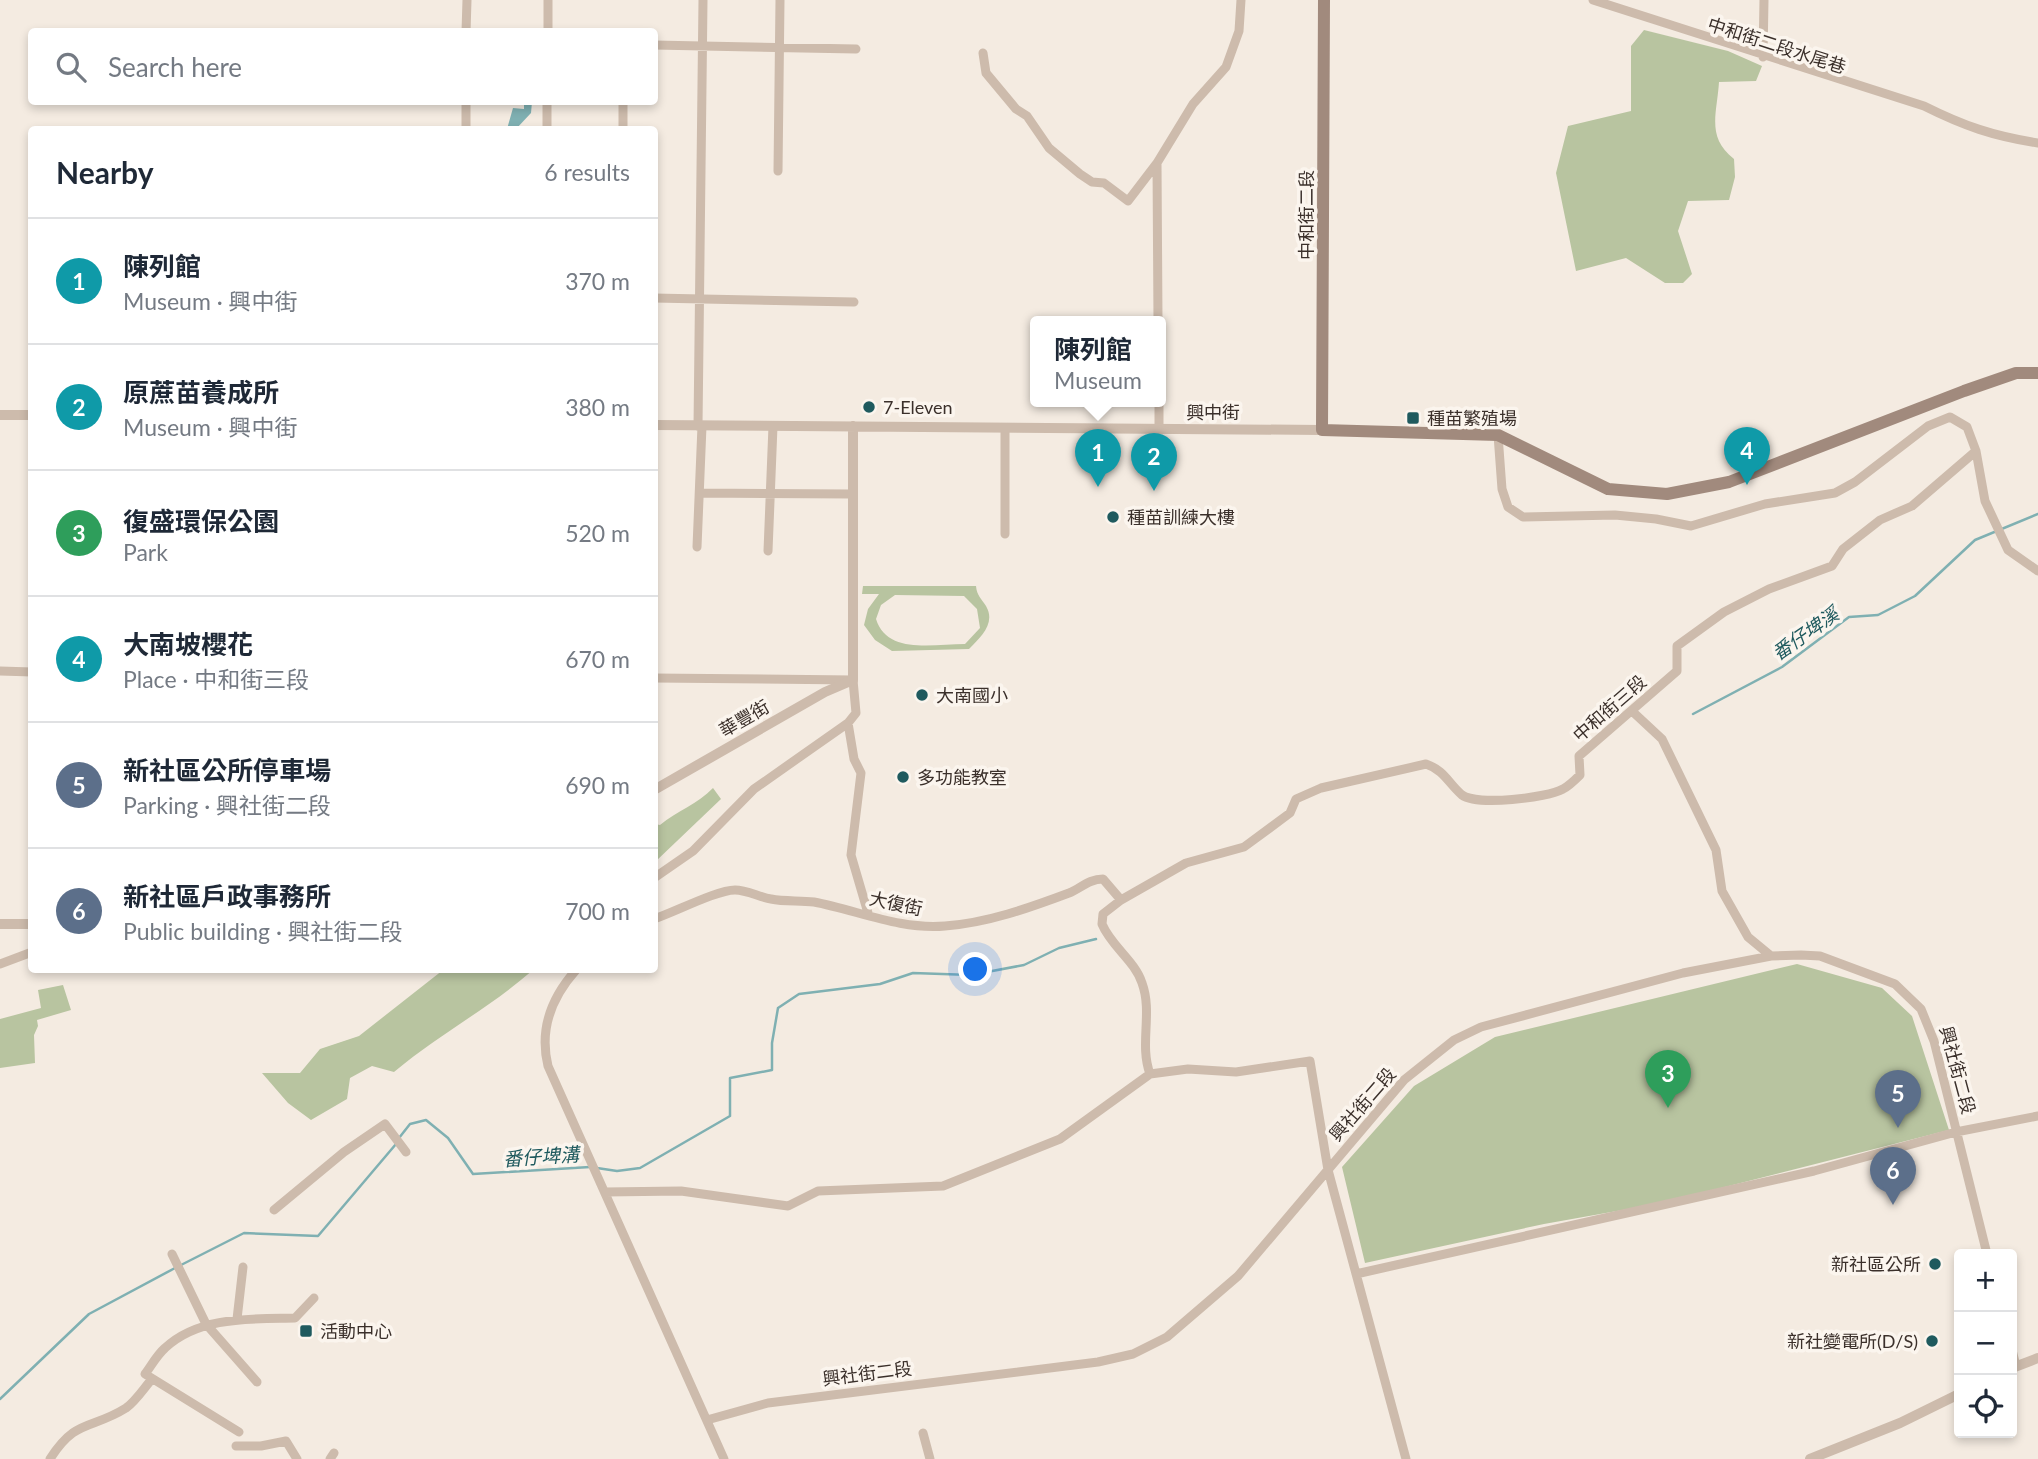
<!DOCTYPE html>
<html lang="en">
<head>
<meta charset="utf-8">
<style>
  body { margin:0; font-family:Lato,"Noto Sans TC",sans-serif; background:#f6f6f7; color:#1f2937 }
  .controls { position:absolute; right:21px; bottom:21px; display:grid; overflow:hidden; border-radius:7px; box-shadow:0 4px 10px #0003 }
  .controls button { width:63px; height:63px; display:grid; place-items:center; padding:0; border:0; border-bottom:2px solid #e0e1e3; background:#fff; color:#1f2937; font:35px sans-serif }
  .you { position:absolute; left:976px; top:970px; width:24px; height:24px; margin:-18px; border:5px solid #fff; border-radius:50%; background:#1a73e8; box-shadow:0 0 0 10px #1a73e833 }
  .badge { display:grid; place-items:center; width:46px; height:46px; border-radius:50%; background:#ea580c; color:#fff; font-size:23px; font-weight:700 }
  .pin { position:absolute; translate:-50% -58px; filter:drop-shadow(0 2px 4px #0008) }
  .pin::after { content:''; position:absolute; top:37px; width:24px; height:21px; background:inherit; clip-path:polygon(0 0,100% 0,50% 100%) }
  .popup { position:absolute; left:1030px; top:316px; width:136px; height:91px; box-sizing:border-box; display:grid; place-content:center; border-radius:7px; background:#fff; filter:drop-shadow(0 2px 5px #0005); font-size:23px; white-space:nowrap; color:#747a83 }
  .popup b { font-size:26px; color:#1f2937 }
  .popup::after { content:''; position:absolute; left:50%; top:100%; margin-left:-14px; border:14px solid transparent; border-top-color:#fff }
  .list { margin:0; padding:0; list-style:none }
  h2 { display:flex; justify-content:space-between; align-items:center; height:91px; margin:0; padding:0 28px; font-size:30px }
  h2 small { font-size:23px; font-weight:400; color:#747a83 }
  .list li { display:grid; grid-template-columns:46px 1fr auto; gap:21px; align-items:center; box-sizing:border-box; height:126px; padding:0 28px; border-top:2px solid #e0e1e3 }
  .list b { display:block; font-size:26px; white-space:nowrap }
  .list p { margin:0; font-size:23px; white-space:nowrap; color:#747a83 }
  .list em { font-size:23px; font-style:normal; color:#747a83 }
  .icon { flex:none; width:38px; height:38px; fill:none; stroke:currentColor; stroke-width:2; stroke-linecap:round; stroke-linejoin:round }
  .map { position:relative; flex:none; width:2038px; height:1459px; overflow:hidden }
  .search { position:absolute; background:#fff; box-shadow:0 4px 10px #0003; left:28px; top:28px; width:630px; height:77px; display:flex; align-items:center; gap:18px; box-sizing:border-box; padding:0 24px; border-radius:7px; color:#747a83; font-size:26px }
  .panel { position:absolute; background:#fff; box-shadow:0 4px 10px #0003; left:28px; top:126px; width:630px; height:847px; border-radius:7px }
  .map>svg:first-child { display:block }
  .green { fill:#b8c4a0; fill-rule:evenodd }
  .water { fill:#7fb0b2 }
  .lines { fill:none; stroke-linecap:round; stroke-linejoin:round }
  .stream { stroke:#7fb0b2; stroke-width:2.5 }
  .minor { stroke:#cdbbac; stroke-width:9 }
  .tertiary { stroke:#cdbbac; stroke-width:10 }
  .secondary { stroke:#a18a7d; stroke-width:12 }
  .poi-dot { fill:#1f5a5e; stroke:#fbf5ee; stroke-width:2.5 }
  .labels { text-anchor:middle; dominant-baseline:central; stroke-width:7; stroke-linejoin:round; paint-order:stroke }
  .street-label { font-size:18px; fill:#3b302b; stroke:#fbf5ee }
  .poi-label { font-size:18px; fill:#3b302b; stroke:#fbf5ee; text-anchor:start }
  .water-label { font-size:19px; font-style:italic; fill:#1f5a5e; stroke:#fbf5ee }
</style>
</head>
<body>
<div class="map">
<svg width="2038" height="1459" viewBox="0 0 2038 1459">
  <rect width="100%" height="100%" fill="#f4ebe1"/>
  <!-- green -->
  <path class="green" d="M 1644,30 L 1728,51 L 1762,66 L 1756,81 L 1719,82 C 1717,114 1706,137 1734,159 L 1735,177 L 1729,200 L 1688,201 L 1678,231 L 1692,274 L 1683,283 L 1665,283 L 1626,258 L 1576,271 L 1556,173 L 1568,126 L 1631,111 L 1631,46 Z
    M 863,586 L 976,586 C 977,596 981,598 986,606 C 996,623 981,637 969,649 L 892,651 L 875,640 L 864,625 L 868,609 L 879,594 L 862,594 ZM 895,595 L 964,596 L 977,609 L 980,628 L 965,644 C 934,644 887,655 876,619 L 881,605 Z
    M 713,788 L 721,799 L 655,862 L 655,824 L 660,825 C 677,811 698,804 713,788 Z
    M 1797,964 L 1882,988 L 1912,1016 L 1949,1130 L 1662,1203 L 1544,1224 L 1365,1263 L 1342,1167 L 1414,1086 L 1495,1037 Z
    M 443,970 L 533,970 C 488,1009 438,1035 394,1072 L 372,1066 L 350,1078 L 347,1099 L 311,1120 L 288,1103 L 262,1073 L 300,1073 L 320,1049 L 359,1036 Z
    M 63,985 L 71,1010 L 37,1020 L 38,1026 L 34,1035 L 35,1063 L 0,1068 L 0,1019 L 41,1008 L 38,990 Z"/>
  <!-- water -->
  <path class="water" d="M 524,102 L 532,102 L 531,113 L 516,129 L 507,129 L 513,108 L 524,109 Z"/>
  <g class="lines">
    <!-- stream -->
    <path class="stream" d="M 1693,714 L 1782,667 L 1849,617 L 1878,615 L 1915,596 L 1975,540 L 2038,514
      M 399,1138 L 410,1124 L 426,1120 L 448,1138 L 473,1174 L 590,1167
      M 597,1168 L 617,1171 L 640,1168 L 730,1116 L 730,1078 L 772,1070 L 772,1043 L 778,1008 L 799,994 L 880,984 L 913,973 L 971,975 L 1024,965 L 1059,948 L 1096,939
      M 181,1265 L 244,1233 L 318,1236 L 396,1144
      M 0,1399 L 89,1314 L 175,1268"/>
    <!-- minor -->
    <path class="minor" d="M 1593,0 L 1924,106 C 1964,126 1993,136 2038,143
      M 466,32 L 467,0
      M 548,32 L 548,0
      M 654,45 L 856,49
      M 983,53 L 986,73 L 1016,109 L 1027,116 L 1049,148 L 1080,174 L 1092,182 L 1104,183 L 1128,201 L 1157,163
      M 1763,57 L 1764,0
      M 623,102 L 623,130
      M 466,130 L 466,102
      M 547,130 L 547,102
      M 778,171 L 780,0
      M 654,298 L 854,302
      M 1158,321 L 1157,163 L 1193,104 L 1226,67 L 1239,31 L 1241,0
      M 1159,401 L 1159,429
      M 698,426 L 703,0
      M 1498,435 L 1502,489 L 1508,507 L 1523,517 L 1615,515 L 1656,519 L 1691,526 L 1765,504 L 1835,493 L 1855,482 L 1928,426 L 1950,417 L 1967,427 L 1976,451 L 1985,501 L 2008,550 L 2038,571
      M 700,493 L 852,494
      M 1005,534 L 1005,429
      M 697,547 L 702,426
      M 768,551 L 773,426
      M 0,671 L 32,672
      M 654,678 L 853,680 L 856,713 L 848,723 L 754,789 L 693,851 L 654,878
      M 1633,712 L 1662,739 L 1716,850 L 1722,891 L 1748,937 L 1771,956
      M 848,723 L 854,759 L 861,773 L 851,855 L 868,913
      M 654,919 C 675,912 717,890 735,890 C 747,890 759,897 771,899 C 785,902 800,900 814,902 C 857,910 900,930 945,926 C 987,923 1029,908 1069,893 C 1081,888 1089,879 1103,879 L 1121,900
      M 0,964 L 32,952
      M 576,970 C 551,998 539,1029 548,1066 L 724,1459
      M 1150,1074 C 1139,1044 1153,1013 1142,983 C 1135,961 1111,946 1102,924 L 1103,914 L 1121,900 L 1186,863 L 1244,847 L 1290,813 L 1296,799 L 1321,788 L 1426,764 C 1444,770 1449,784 1462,795 C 1477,806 1547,798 1563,789 C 1569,786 1575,780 1580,775 L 1579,756 L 1677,671 L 1677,646 L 1724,612 L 1769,589 L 1832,566 L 1843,549 L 1880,520 L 1912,506 L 1976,451
      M 605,1192 L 681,1191 L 788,1206 L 818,1191 L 943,1186 L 1060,1139 L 1150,1074 L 1188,1069 L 1236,1072 L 1310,1061 L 1328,1170 L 1406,1459
      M 274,1210 L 344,1152 L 385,1124 L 406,1152
      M 172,1254 L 206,1324 L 257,1382
      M 1356,1274 L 1814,1171 L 1956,1132 L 2038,1116
      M 237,1319 L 243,1267
      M 2012,1350 L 2016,1366
      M 707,1420 L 768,1403 L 1098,1362 L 1133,1354 L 1167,1337 L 1238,1276 L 1404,1080 L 1454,1040 L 1481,1027 L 1683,973 L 1771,956 L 1801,955 L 1820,956 L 1895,984 L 1921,1009 L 1934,1041 L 1987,1254
      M 239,1432 L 145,1374 C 151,1366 157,1355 165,1348 C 199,1316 251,1319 295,1318 L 314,1298
      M 923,1433 L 930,1459
      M 236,1446 L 261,1446 L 286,1441 L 297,1459
      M 50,1459 C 76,1418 91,1430 126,1408 C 136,1401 144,1388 152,1379
      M 330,1459 L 334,1453"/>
    <!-- tertiary -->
    <path class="tertiary" d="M 0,415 L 32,415
      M 654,425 L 1322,430
      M 654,790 L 825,692 L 853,680 L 853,426
      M 0,924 L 32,924
      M 2012,1368 L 2038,1358
      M 1810,1459 L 1900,1423 L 1959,1394"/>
    <!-- secondary -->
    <path class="secondary" d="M 1324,0 L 1322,430 L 1498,435 L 1608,489 L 1667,494 L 1729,482 L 1964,391 L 2016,373 L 2038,373"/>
  </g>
  <!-- markers -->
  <g class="poi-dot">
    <circle cx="869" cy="407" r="7"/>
    <rect x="1406" y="411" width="14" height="14" rx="3.5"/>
    <circle cx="1113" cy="517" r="7"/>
    <circle cx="922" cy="695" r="7"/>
    <circle cx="903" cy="777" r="7"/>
    <circle cx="1935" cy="1264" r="7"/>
    <rect x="299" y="1324" width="14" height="14" rx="3.5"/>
    <circle cx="1932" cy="1341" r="7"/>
  </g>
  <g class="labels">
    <!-- street labels -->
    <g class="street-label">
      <text transform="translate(1777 45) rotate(18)">中和街二段水尾巷</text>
      <text transform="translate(1306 215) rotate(-90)">中和街二段</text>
      <text x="1213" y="412">興中街</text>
      <text transform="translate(1609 708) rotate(-41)">中和街三段</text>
      <text transform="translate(744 718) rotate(-30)">華豐街</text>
      <text transform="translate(896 903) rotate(12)">大復街</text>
      <text transform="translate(1958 1070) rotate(75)">興社街二段</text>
      <text transform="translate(1362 1104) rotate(-49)">興社街二段</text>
      <text transform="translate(867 1373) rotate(-7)">興社街二段</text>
    </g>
    <!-- poi labels -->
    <g class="poi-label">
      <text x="883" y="407">7-Eleven</text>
      <text x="1427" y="418">種苗繁殖場</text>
      <text x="1127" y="517">種苗訓練大樓</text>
      <text x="936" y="695">大南國小</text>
      <text x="917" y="777">多功能教室</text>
      <text x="1921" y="1264" text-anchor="end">新社區公所</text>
      <text x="320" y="1331">活動中心</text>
      <text x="1918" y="1341" text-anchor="end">新社變電所(D/S)</text>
    </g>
    <!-- water labels -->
    <g class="water-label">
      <text transform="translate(1805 633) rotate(-35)">番仔埤溪</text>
      <text transform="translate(541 1156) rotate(-4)">番仔埤溝</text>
    </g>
  </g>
</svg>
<div class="controls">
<button>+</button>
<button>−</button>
<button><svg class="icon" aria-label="locate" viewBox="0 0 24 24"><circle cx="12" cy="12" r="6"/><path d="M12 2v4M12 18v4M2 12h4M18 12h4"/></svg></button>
</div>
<div class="you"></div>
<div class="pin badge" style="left:1098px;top:487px;background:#0f9aa8">1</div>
<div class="popup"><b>陳列館</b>Museum</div>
<div class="pin badge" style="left:1154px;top:491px;background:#0f9aa8">2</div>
<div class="pin badge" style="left:1668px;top:1108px;background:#2e9e5b">3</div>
<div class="pin badge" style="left:1747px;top:485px;background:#0f9aa8">4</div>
<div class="pin badge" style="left:1898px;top:1128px;background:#5c6f8a">5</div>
<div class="pin badge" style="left:1893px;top:1205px;background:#5c6f8a">6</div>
<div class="search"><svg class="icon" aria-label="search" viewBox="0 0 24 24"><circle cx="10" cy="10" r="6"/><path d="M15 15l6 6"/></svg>Search here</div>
<section class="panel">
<h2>Nearby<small>6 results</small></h2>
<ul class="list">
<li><span class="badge" style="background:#0f9aa8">1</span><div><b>陳列館</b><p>Museum · 興中街</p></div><em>370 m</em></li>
<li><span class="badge" style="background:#0f9aa8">2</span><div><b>原蔗苗養成所</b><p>Museum · 興中街</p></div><em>380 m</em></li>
<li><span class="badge" style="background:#2e9e5b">3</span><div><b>復盛環保公園</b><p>Park</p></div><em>520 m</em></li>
<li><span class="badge" style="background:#0f9aa8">4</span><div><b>大南坡櫻花</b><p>Place · 中和街三段</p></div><em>670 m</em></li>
<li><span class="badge" style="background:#5c6f8a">5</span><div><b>新社區公所停車場</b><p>Parking · 興社街二段</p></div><em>690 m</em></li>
<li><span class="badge" style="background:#5c6f8a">6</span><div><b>新社區戶政事務所</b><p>Public building · 興社街二段</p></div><em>700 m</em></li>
</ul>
</section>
</div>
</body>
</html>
